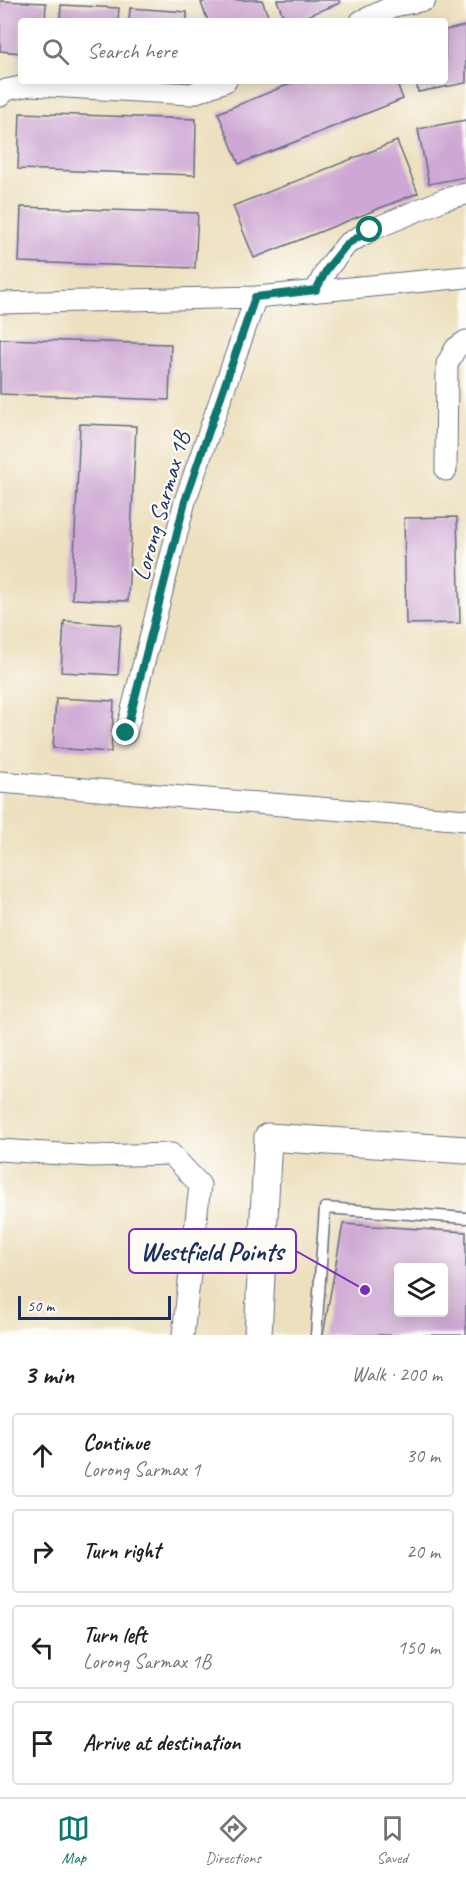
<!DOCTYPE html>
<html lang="en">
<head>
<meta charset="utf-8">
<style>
  body { margin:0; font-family:Caveat,sans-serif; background:#f6f6f6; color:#202124 }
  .controls { position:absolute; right:18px; bottom:18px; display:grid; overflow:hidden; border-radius:6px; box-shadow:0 3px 15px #0003 }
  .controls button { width:54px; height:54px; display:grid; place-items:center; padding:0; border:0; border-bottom:2px solid #e0e0e0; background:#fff; color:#202124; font:30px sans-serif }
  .scale { position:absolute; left:18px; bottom:15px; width:153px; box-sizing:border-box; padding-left:6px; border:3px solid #1b2f5e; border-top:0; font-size:16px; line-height:21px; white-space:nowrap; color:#1b2f5e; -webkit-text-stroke:4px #fdfcf7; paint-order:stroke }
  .stop { position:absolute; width:18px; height:18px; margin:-14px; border:4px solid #0f766e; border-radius:50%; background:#fff }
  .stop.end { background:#0f766e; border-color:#fff; box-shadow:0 2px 6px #0008 }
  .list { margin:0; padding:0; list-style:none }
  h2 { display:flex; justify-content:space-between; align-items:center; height:78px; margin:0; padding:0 24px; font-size:26px }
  h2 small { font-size:20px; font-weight:400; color:#757577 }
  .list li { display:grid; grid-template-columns:39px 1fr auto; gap:18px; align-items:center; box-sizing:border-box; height:84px; margin:0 12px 12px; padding:0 12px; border:2px solid #e0e0e0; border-radius:6px }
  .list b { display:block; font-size:22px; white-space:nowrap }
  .list p { margin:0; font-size:20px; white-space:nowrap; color:#757577 }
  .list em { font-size:20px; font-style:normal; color:#757577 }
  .icon { flex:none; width:33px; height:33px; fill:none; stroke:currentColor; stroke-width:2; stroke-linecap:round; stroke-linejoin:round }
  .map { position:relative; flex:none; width:466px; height:1335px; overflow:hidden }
  .search { position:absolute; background:#fff; box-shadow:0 3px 15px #0003; left:18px; right:18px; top:18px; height:66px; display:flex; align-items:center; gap:15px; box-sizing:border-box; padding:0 21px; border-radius:6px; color:#757577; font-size:22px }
  .sheet { height:462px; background:#fff }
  nav { display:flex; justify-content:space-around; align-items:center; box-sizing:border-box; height:84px; border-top:2px solid #e0e0e0; background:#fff; font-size:16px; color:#757577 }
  nav a { display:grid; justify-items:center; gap:3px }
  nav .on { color:#0f766e }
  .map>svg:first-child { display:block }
  .building { fill:#cea7d4; fill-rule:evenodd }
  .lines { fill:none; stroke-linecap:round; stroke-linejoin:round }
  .service-casing { stroke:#646d80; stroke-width:13 }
  .minor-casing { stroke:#646d80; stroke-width:23 }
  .tertiary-casing { stroke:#646d80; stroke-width:29 }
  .service { stroke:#fff; stroke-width:10 }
  .minor { stroke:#fff; stroke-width:21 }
  .tertiary { stroke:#fff; stroke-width:27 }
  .route { stroke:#0f766e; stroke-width:8 }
  .labels { text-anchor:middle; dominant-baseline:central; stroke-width:4.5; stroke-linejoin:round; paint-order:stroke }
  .street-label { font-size:24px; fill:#1b2f5e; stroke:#fdfcf7 }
  .leader { fill:none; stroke:#7b2cbf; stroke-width:2 }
  .callout-dot { fill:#7b2cbf; stroke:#fdfcf7; stroke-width:2 }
  .callout { fill:#fdfcf7; stroke:#7b2cbf; stroke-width:2 }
  .callout-label { font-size:26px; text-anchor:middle; font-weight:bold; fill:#1b2f5e }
</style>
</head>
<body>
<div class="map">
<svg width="466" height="1335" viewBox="0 0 466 1335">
  <rect width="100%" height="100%" fill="#fdfcf7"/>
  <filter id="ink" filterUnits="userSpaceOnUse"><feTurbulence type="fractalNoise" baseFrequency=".0167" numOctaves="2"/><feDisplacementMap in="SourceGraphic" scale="12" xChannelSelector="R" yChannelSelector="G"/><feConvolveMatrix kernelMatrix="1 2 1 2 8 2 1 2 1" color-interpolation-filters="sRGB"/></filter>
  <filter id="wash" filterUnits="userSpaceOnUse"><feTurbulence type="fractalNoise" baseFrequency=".008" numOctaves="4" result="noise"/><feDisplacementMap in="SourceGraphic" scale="24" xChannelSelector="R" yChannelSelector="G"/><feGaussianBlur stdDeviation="1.35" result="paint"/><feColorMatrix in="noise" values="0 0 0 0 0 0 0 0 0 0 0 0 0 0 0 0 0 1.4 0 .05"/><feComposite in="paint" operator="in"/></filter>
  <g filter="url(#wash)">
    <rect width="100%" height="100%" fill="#ede0bf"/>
    <g id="blocks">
      <!-- building -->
      <path class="building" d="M 208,0 L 262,0 L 270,21 L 208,21 L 201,3 Z
        M 277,0 L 339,0 L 340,3 L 294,21 L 285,21 Z
        M 0,1 L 46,3 L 45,21 L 21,21 L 21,53 L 0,51 Z
        M 61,5 L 119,8 L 118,21 L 60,21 Z
        M 130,8 L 187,12 L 187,21 L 129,21 Z
        M 466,26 L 466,83 L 418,92 L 416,81 L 445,81 L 445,30 Z
        M 297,81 L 396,81 L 403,99 L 239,164 L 218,113 Z
        M 20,113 L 196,119 L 195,175 L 18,169 Z
        M 466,120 L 466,177 L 429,184 L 418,129 Z
        M 397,141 L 418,193 L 254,258 L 233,206 Z
        M 21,207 L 198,213 L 195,268 L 19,262 Z
        M 0,339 L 171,344 L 169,400 L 0,394 Z
        M 80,424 L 136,426 L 128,601 L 72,599 Z
        M 457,517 L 460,623 L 406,624 L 404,518 Z
        M 64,621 L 121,625 L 118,675 L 61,672 Z
        M 56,698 L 114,701 L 111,752 L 53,748 Z
        M 343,1224 L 466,1232 L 466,1335 L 323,1335 ZM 398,1268 L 444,1268 L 444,1312 L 398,1312 Z"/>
    </g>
  </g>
  <g filter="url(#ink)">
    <use href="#blocks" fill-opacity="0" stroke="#646d80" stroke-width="1.5"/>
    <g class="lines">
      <!-- service casing -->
      <g class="service-casing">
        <path id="service" d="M 316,1335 L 325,1208 L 466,1218"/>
      </g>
      <!-- minor casing -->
      <g class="minor-casing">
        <path id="minor" d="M 361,21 L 394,6 L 425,0
          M 0,96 L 6,90 L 30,85 L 191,94 L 226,81
          M 316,290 L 327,269 L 347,244 L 371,230 L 445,199 L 466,194
          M 0,303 L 256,297 L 466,277
          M 446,470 L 447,364 L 456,348 L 466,341
          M 126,733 L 185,501 L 256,297
          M 0,782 L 466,820
          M 0,1150 L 92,1156 L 171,1154 L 200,1185 L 183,1335"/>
      </g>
      <!-- tertiary casing -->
      <g class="tertiary-casing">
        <path id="tertiary" d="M 258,1335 L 268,1137 L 466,1150"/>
      </g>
      <!-- service -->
      <use href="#service" class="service"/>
      <!-- minor -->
      <use href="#minor" class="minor"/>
      <!-- tertiary -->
      <use href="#tertiary" class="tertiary"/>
    </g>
  </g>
  <g class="lines" filter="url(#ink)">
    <!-- route -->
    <path class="route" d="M 126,733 L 185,501 L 255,297 L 316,290 L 327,269 L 347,244 L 370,230"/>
  </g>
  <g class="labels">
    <!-- street labels -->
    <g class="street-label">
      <text transform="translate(161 506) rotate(-74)">Lorong Sarmax 1B</text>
    </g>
  </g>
  <!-- callouts -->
  <path class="leader" d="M365 1290L296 1251"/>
  <circle class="callout-dot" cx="365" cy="1290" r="6"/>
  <rect class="callout" x="129" y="1229" width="167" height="44" rx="6"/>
  <g class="callout-label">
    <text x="212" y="1260">Westfield Points</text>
  </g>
</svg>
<div class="controls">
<button><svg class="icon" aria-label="layers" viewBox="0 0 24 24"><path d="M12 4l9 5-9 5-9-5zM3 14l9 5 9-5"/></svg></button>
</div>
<div class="scale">50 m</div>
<div class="stop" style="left:370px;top:230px"></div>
<div class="stop end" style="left:126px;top:733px"></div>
<div class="search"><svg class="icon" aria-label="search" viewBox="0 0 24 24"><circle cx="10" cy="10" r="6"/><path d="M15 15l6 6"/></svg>Search here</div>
</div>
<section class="sheet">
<h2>3 min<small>Walk · 200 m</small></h2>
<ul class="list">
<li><svg class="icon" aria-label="ahead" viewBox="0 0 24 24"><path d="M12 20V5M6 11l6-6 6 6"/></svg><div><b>Continue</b><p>Lorong Sarmax 1</p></div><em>30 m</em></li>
<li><svg class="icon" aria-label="right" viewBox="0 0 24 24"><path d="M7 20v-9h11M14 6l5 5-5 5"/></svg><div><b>Turn right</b></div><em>20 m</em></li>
<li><svg class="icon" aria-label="left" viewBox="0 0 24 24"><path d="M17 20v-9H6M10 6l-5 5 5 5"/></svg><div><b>Turn left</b><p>Lorong Sarmax 1B</p></div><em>150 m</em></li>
<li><svg class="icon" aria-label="arrive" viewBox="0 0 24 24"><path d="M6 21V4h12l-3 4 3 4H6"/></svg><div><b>Arrive at destination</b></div></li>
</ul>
</section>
<nav>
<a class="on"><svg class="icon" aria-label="map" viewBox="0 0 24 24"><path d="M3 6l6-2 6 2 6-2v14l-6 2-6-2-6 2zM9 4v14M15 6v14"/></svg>Map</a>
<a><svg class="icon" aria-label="directions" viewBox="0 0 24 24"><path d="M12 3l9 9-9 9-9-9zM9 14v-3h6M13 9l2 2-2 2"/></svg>Directions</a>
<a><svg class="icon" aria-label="saved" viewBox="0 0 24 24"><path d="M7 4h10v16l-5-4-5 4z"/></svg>Saved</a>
</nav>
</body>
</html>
